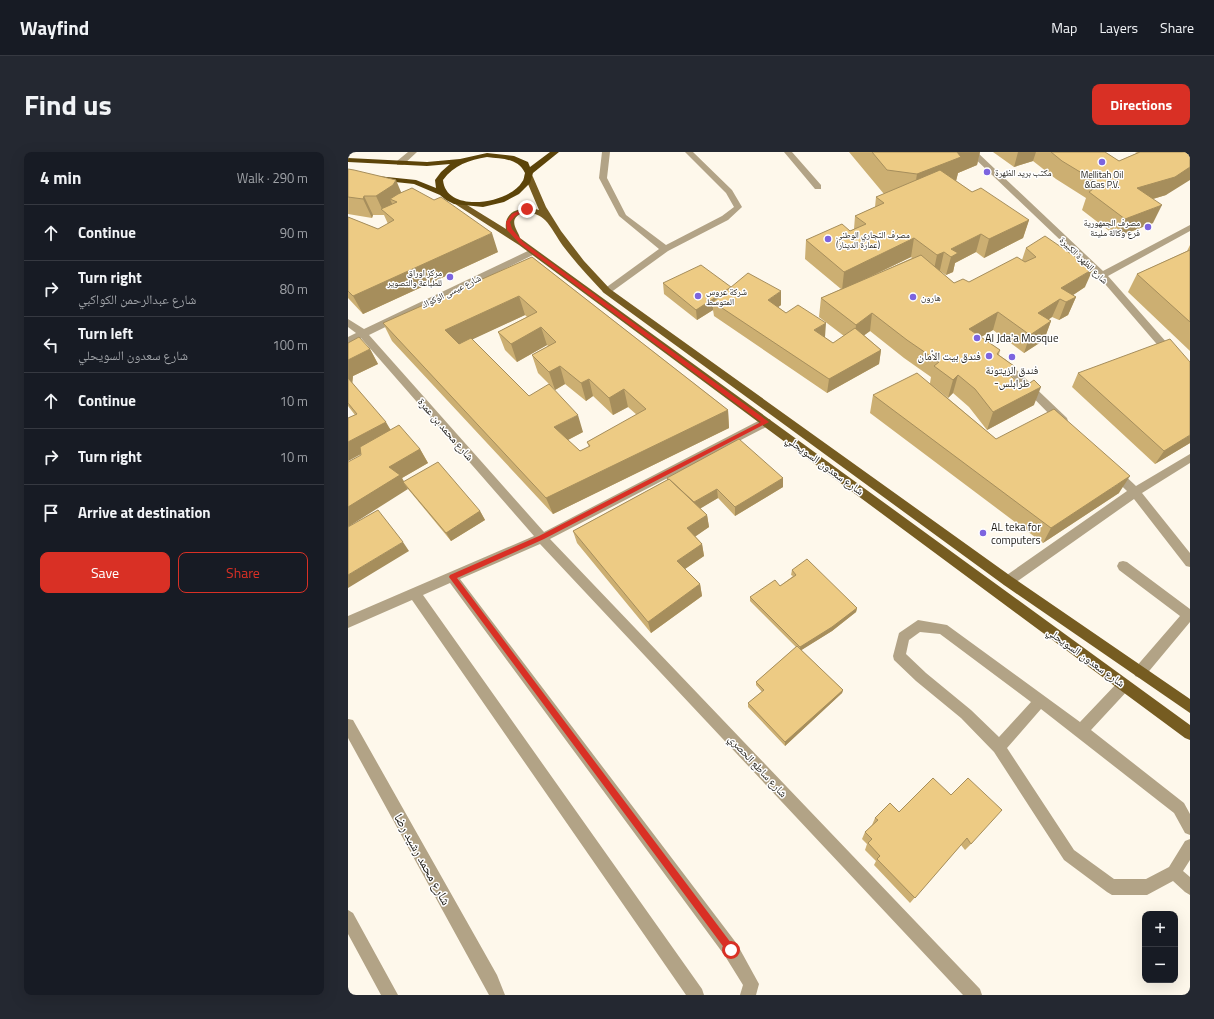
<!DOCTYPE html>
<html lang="en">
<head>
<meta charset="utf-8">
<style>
  body { margin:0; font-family:"Titillium Web","Noto Naskh Arabic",sans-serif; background:#242831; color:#f1f3f6 }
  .controls { position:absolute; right:12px; bottom:12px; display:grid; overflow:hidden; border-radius:8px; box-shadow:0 4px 16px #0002 }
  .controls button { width:36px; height:36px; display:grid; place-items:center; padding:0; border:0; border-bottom:1px solid #363941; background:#171b24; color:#f1f3f6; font:20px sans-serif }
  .stop { position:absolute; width:12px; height:12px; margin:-9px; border:3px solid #d93025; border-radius:50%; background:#fff }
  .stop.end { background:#d93025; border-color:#fff; box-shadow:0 1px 4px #0008 }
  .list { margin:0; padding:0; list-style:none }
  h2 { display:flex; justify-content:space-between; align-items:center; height:52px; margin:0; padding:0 16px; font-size:17px }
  h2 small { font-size:13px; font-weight:400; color:#9ea1a6 }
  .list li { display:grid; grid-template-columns:26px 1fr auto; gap:12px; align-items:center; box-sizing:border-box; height:56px; padding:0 16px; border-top:1px solid #363941 }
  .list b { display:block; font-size:15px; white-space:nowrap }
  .list p { margin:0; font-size:13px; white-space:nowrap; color:#9ea1a6 }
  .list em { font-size:13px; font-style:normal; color:#9ea1a6 }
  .actions { display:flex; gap:8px; padding:12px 16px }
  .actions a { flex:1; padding:9px 0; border:1px solid #d93025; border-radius:8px; text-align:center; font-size:14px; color:#d93025 }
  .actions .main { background:#d93025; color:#fff }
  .icon { flex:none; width:22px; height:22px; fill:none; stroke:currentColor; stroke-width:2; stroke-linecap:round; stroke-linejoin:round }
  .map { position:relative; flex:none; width:842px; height:843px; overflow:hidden; border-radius:8px }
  header { display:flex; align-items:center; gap:24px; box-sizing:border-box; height:56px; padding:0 20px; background:#171b24; border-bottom:1px solid #363941 }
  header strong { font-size:19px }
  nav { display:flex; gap:22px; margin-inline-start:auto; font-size:14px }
  .intro { display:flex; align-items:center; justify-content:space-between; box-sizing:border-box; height:96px; padding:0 24px }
  h1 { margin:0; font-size:28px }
  .button { padding:10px 18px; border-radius:8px; background:#d93025; color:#fff; font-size:14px; font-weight:700 }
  main { display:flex; gap:24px; padding:0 24px }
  aside { flex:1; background:#171b24; border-radius:8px; box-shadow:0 4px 16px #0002 }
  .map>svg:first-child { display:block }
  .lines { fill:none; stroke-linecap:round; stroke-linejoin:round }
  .minor { fill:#b2a386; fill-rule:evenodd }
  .major { fill:#765c21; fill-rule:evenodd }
  .highway { fill:#5c4409; fill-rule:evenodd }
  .wall { fill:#ccaf72; fill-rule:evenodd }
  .shaded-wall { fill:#a68e5c }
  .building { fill:#edcb84; stroke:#a68e5c; fill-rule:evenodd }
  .route { fill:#d93025 }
  .poi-dot { fill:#7c64df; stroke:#fff; stroke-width:1.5 }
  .labels { text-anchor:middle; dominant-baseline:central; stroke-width:3; stroke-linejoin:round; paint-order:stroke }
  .far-poi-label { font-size:9px; fill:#1e1c17; stroke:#fff; text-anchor:start }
  .far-street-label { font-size:9px; fill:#1e1c17; stroke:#fff }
  .poi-label { font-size:11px; fill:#1e1c17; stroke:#fff; text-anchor:start }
  .street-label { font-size:11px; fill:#1e1c17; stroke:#fff }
  .near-street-label { font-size:13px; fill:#1e1c17; stroke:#fff }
</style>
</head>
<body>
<header>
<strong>Wayfind</strong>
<nav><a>Map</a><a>Layers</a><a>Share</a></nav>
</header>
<div class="intro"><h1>Find us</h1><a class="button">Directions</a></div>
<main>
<aside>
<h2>4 min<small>Walk · 290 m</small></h2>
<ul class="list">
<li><svg class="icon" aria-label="ahead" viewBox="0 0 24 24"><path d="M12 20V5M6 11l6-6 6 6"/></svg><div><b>Continue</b></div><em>90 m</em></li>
<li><svg class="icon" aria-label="right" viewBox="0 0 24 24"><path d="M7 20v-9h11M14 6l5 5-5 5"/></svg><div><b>Turn right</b><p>شارع عبدالرحمن الكواكبي</p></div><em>80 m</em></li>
<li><svg class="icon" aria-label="left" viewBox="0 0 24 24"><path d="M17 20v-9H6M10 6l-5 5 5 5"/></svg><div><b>Turn left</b><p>شارع سعدون السويحلي</p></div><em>100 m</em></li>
<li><svg class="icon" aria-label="ahead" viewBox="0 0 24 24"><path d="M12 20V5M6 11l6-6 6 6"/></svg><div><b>Continue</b></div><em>10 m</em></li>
<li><svg class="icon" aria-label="right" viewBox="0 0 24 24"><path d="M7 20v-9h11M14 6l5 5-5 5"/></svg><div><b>Turn right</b></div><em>10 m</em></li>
<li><svg class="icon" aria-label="arrive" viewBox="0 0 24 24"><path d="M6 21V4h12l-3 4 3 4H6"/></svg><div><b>Arrive at destination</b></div></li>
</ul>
<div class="actions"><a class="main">Save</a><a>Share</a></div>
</aside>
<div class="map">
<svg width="842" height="843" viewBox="0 0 842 843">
  <rect width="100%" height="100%" fill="#fef8eb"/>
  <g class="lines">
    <!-- minor -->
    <path class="minor" d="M 60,0 L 69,0 L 55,13 L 49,13 L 49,9 Z
      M 254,0 L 262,0 L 259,26 L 278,63 L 318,93 L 374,64 L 386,55 L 378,41 L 337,0 L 345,0 L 384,38 L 394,55 L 380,68 L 320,99 L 262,141 L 256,141 L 254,139 L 256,137 L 311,97 L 271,64 L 251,26 Z
      M 436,0 L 444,0 L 473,33 L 473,37 L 467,37 Z
      M 620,0 L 629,0 L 755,119 L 842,73 L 842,79 L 760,124 L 842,217 L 842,227 L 838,226 L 751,125 Z
      M 184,97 L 188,100 L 187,102 L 21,183 L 196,380 L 414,267 L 422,267 L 423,270 L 422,273 L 202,387 L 632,837 L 634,843 L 615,843 L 192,392 L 112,427 L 389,792 L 411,832 L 408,843 L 392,843 L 395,833 L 377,804 L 102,431 L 75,443 L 354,837 L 356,843 L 338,843 L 64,448 L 0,476 L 0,464 L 186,384 L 13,186 L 0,192 L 0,185 L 8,181 L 0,175 L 0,167 L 16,177 Z
      M 654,206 L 657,207 L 719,266 L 720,269 L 719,272 L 711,272 L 651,211 L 649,209 Z
      M 842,302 L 842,311 L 794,341 L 842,401 L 842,415 L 838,414 L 786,347 L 664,433 L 660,434 L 656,433 L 654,429 L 656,425 L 779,339 L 762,323 L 761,320 L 762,317 L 766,316 L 770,317 L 788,334 Z
      M 775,409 L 779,410 L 842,457 L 842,470 L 797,524 L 792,526 L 787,524 L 786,520 L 787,516 L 832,464 L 771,418 L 769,414 L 771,410 Z
      M 570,468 L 599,473 L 732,570 L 771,529 L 776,527 L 781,529 L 783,533 L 781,537 L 743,578 L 836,651 L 842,662 L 842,683 L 837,681 L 826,661 L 693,557 L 659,596 L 726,698 L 766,727 L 798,727 L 821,715 L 837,689 L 842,687 L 842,708 L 835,719 L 842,725 L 842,743 L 837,740 L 825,729 L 799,743 L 764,743 L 759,740 L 716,708 L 646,600 L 613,566 L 568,529 L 546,508 L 545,504 L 551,481 ZM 572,480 L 592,482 L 683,550 L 651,585 L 623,558 L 578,521 L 558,502 L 561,488 Z
      M 0,567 L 5,568 L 149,823 L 157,843 L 141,843 L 0,586 Z
      M 0,758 L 5,761 L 50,843 L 33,843 L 0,782 Z"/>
    <!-- major -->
    <path class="major" d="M 178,23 L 184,23 L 185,25 L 198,55 L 213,79 L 236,109 L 262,137 L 664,425 L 842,547 L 842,561 L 656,433 L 256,141 C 242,126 228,111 215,94 C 209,86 204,75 197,68 C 191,62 180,58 172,62 C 160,69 170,78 172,86 L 842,573 L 842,588 L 837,586 L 171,93 L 104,50 L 105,48 L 111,48 L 158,77 C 155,58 176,53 191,58 L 177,25 Z"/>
    <!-- highway -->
    <path class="highway" d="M 202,0 L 211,0 L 185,21 L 182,31 L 171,42 L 156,50 L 135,55 L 106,52 L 98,48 L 92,43 L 66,32 L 0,25 L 0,21 L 68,28 L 88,36 L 87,28 L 93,20 L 102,12 L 79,14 L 0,10 L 0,6 L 79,10 L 112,7 L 139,1 L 166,4 L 180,10 L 182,15 ZM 139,5 C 154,7 170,6 177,21 C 176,24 176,28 174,30 C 161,52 98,62 95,28 C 106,13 121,8 139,5 Z"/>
  </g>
  <!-- wall -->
  <path class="wall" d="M 501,0 L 632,0 L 629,13 L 610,21 L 608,29 L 624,40 L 681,68 L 675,86 L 636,106 L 628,100 L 607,111 L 605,120 L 598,123 L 592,119 L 606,131 L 621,130 L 674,108 L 678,96 L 737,135 L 725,143 L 728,145 L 720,163 L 711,168 L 704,165 L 700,168 L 703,169 L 696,188 L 676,201 L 645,178 L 633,185 L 652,198 L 651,203 L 666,214 L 663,224 L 686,253 L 639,278 L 621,255 L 605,241 L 600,246 L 583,232 L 648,287 L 771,341 L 695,391 L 522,261 L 525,243 L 582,231 L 583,225 L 556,206 L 522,179 L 516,183 L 533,198 L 531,212 L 479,241 L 366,164 L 365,158 L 349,168 L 316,142 L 315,131 L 383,135 L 433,153 L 430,155 L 438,161 L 477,185 L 476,185 L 485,191 L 496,184 L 471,165 L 473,146 L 493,137 L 457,107 L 458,88 L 502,79 L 506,77 L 507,64 L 527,55 L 528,45 L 536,42 ZM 563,105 L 564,106 L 518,127 Z
    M 645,0 L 757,0 L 771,9 L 789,1 L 787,0 L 842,0 L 818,43 L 805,47 L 805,71 L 769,85 L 734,58 L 738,46 L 708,27 L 685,9 L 666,15 Z
    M 0,17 L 53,40 L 150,100 L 15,162 L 0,146 L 0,65 L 30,77 L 40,72 L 36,63 L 25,63 L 24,66 L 0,62 Z
    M 842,93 L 842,199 L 780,140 L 789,122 L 839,99 Z
    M 184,105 L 380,258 L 381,276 L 205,362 L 44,189 L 35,171 ZM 177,163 L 179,165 L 150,180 L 157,198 L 169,210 L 199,193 L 200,194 L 184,203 L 190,221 L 207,238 L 217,232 L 238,249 L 245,244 L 265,263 L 280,255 L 289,263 L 239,290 L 241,295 L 232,299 L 220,288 L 235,280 L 181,244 L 124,187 Z
    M 0,191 L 22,197 L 30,212 L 5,224 L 4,231 L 43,278 L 72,297 L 80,311 L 54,326 L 56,330 L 132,359 L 137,368 L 103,389 L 60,337 L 13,302 L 0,309 L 0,266 L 7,263 L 0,254 Z
    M 730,221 L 842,291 L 807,312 L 724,235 Z
    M 319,326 L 435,326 L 435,335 L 387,364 L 370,346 L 352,356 L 359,363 L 361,375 L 347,384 L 354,392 L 356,404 L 337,417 L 352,432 L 354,444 L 303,481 L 229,391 L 225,379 L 319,328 Z
    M 444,418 L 509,456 L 508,460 L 484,479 L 453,498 L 495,538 L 494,541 L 437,594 L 400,555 L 400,551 L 414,540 L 408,533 L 408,530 L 448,495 L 402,449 L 402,445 L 432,434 L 445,424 L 443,423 Z
    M 585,626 L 623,692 L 617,698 L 613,693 L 562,751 L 526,713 L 528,709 L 517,698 L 519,692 L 514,687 L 517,680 L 524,673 L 527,666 L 551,660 Z"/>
  <!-- shaded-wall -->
  <path class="shaded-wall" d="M 608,0 L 632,0 L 629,13 L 610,21 L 608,29 L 565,46 L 569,22 Z
    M 670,0 L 688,0 L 685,9 L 666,15 Z
    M 842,15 L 842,28 L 818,43 L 781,54 L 789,36 Z
    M 48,28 L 56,47 L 49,50 L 42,47 L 46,56 L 34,57 L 28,44 Z
    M 16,44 L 25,63 L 24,66 L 15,47 Z
    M 814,53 L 805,71 L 769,85 L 777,67 Z
    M 681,68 L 675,86 L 636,106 L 641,87 Z
    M 144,81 L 150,100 L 15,162 L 5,144 Z
    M 633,82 L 628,100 L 607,111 L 605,120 L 598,123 L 603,105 L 603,97 Z
    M 566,86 L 563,105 L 494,138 L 496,120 Z
    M 596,100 L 592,118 L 585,122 L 589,103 Z
    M 745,117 L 737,135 L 716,149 L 712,147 L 704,165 L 683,179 L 690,161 L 713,136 Z
    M 384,135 L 365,150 L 365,158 L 349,168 L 348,158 Z
    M 433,139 L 433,153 L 420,163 L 420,148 Z
    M 171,144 L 177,163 L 106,196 L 97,178 Z
    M 728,145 L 720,163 L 711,168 L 718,150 Z
    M 650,160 L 645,178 L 616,195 L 621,177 Z
    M 524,161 L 522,179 L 506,191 L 508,173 Z
    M 703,169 L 696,188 L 676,201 L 682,183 Z
    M 478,171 L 477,185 L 465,193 L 466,178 Z
    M 193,175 L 199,193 L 169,210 L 163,192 Z
    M 22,197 L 30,212 L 5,224 L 4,234 L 0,228 L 0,208 Z
    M 533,198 L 531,212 L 479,241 L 481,227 Z
    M 212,214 L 217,232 L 207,238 L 201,220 Z
    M 666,214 L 660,232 L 658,220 Z
    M 610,223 L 605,241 L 600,246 L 605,228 Z
    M 241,227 L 245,244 L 238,249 L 233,231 Z
    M 693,235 L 686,253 L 639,278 L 645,260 Z
    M 276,237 L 280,255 L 265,263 L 261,246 Z
    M 380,258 L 381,276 L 205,362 L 198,346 Z
    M 230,263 L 235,280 L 212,292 L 206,275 Z
    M 38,270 L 46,284 L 0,309 L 0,290 Z
    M 842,283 L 842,291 L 807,312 L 816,299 Z
    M 72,297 L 80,311 L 54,326 L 59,335 L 55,330 L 60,337 L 0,375 L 0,355 L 41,315 Z
    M 782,324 L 771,341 L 695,391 L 703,376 Z
    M 435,326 L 435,335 L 387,364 L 387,355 Z
    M 369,337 L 370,346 L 345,361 L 343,352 Z
    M 132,359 L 137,368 L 103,389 L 98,381 Z
    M 359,363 L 361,375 L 341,389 L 339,376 Z
    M 55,390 L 61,399 L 0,436 L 0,423 Z
    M 354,392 L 356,404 L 331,421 L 329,409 Z
    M 352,432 L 354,444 L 303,481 L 300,470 Z
    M 509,456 L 508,460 L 484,479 L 452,499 L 452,495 Z
    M 495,538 L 494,541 L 437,594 L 437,590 Z"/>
  <!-- building -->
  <path class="building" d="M 524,0 L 609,0 L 613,5 L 569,22 L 539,18 Z
    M 703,0 L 757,0 L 771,9 L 792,0 L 842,0 L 842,15 L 827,25 L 789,36 L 814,53 L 777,67 L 741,40 L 752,32 L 714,9 Z
    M 0,17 L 6,18 L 48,28 L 45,33 L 28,44 L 16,44 L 15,47 L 0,45 Z
    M 592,18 L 624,40 L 633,36 L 681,68 L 641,87 L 633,82 L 603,97 L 610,101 L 603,105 L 596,100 L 589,103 L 566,86 L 496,120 L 458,88 L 494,72 L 502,79 L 518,72 L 507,64 L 536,51 L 528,45 Z
    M 64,36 L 86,48 L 93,45 L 144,81 L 5,144 L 0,139 L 0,65 L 30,77 L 46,68 L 33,57 L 49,50 L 42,47 L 50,42 Z
    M 697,84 L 745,117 L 713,136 L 728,145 L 718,150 L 712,147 L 690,161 L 703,169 L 682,183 L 650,160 L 621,177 L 652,198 L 649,202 L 666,214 L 658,220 L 676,235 L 686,228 L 693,235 L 645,260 L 627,237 L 610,223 L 605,228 L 586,214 L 591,210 L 559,188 L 524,161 L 508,173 L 473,146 L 573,103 L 606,131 L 615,127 L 621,130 L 669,105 L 677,110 L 688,105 L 678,96 Z
    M 842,98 L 842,170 L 789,122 Z
    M 184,105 L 380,258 L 198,346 L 35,171 ZM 171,144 L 189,160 L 150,180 L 163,192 L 193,175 L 208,190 L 184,203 L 201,220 L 212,214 L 233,231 L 241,227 L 261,246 L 276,237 L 298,257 L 239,290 L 242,294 L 232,299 L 206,275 L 230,263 L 201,232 L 181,244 L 123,186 L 111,192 L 97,178 Z
    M 353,113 L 383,135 L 377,139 L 348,158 L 315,131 Z
    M 400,121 L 433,139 L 420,148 L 438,161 L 450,153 L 478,171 L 466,178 L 485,191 L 507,176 L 533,198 L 481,227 L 365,150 Z
    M 11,185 L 22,197 L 0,208 L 0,191 Z
    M 822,187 L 842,210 L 842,283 L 816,299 L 730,221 Z
    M 569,221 L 648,287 L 706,257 L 782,324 L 703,376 L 525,243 Z
    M 0,226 L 38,270 L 0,290 L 0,266 L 9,262 L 0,251 Z
    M 51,273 L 72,297 L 41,315 L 52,323 L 0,355 L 0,310 L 13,303 L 12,295 Z
    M 391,287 L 435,326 L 387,355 L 369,337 L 346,350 L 321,327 L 320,328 L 319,326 Z
    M 90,310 L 132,359 L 98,381 L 55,330 Z
    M 321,327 L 359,363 L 339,376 L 354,392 L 329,409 L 352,432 L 300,470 L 225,379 Z
    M 30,358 L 55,390 L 0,423 L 0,375 Z
    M 459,407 L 509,456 L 484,475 L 452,495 L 402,445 L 427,428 L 432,434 L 448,423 L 444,418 Z
    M 449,494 L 495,538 L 437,590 L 400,551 L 416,538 L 408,530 Z
    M 585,626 L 603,643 L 620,626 L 654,658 L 623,692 L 619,686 L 567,746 L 529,707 L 532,704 L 520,691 L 524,687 L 517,680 L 530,668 L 527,666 L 542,651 L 551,660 Z"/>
  <!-- route -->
  <path class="route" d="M 177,56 L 181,57 L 167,64 L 162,70 L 164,77 L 175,90 L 421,270 L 196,387 L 109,426 L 386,795 L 387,798 L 386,801 L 383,802 L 380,801 L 101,425 L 102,423 L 191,384 L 413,270 L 172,92 L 159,78 L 158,70 L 164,62 Z"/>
  <!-- markers -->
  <g class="poi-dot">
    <circle cx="754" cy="10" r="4"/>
    <circle cx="639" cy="20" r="4"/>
    <circle cx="800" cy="75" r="4"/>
    <circle cx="480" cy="87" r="4"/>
    <circle cx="102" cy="125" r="4"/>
    <circle cx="350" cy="144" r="4"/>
    <circle cx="565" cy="145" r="4"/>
    <circle cx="629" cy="186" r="4"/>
    <circle cx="641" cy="204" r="4"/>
    <circle cx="664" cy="205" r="4"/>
    <circle cx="635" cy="381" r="4"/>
  </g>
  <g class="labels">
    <!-- far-poi labels -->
    <g class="far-poi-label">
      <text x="647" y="20">مكتب بريد الظهرة</text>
      <text x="754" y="22" text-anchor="middle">Mellitah Oil<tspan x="754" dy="10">&amp;Gas P.V.</tspan></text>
      <text x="792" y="70" text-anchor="end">مصرف الجمهورية<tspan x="792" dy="10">فرع وكالة مليتة</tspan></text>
      <text x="488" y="82">مصرف التجاري الوطني<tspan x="488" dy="10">(عمارة الدينار)</tspan></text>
      <text x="94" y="120" text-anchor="end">مركز اوراق<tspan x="94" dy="10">للطباعة والتصوير</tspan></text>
      <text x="358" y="139">شركة عروس<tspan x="358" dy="10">المتوسط</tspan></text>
      <text x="573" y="145">هارون</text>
    </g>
    <!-- far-street labels -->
    <g class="far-street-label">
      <text transform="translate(736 108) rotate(44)">شارع الظهرة الكبيرة</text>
      <text transform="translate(103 139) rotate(-26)">شارع عيسى الوكواك</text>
    </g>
    <!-- poi labels -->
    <g class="poi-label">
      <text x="637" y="186">Al Jda'a Mosque</text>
      <text x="633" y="204" text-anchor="end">فندق بيت الأمان</text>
      <text x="664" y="218" text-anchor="middle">فندق الزيتونة<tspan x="664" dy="13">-طرابلس</tspan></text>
      <text x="643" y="375">AL teka for<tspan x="643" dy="13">computers</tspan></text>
    </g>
    <!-- street labels -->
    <g class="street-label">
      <text transform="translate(98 277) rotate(49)">شارع محمد بن عمرة</text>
      <text transform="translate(477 313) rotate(36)">شارع سعدون السويحلي</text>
      <text transform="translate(738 505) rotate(36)">شارع سعدون السويحلي</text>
      <text transform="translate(410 614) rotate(47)">شارع ساطع الحصري</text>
    </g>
    <!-- near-street labels -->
    <g class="near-street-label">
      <text transform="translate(75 707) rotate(61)">شارع محمد رشيد رضا</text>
    </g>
  </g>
</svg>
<div class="controls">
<button>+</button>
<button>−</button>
</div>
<div class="stop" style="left:383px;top:798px"></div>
<div class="stop end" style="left:179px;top:57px"></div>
</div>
</main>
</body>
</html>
